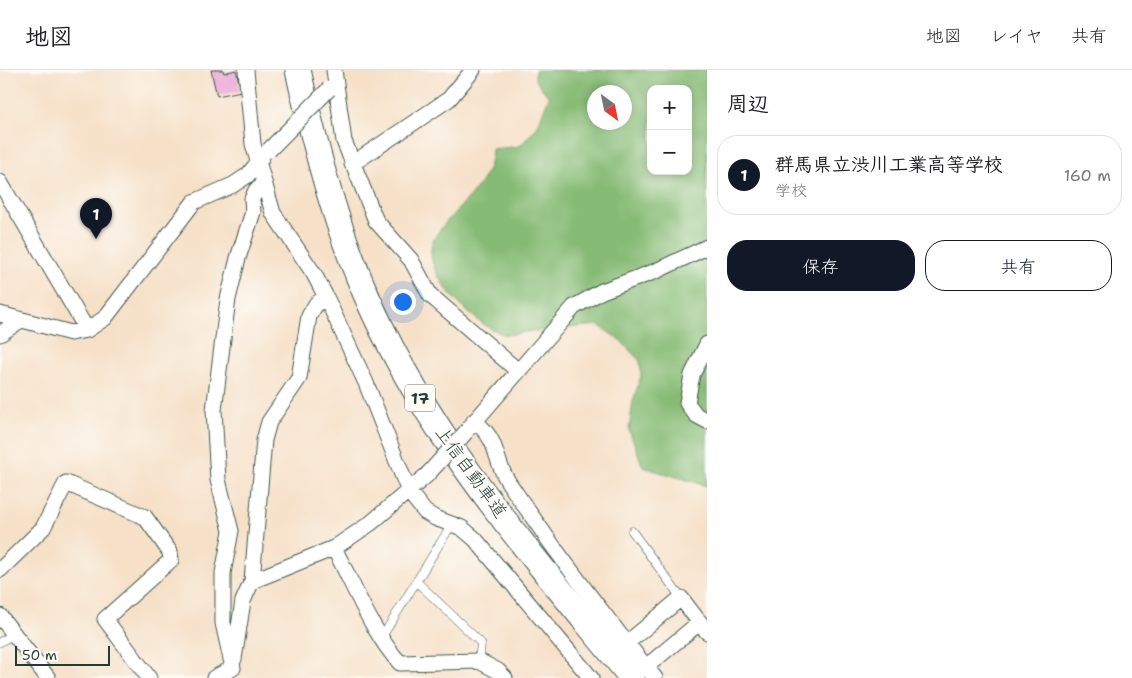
<!DOCTYPE html>
<html lang="ja">
<head>
<meta charset="utf-8">
<style>
  body { margin:0; font-family:"Shantell Sans","Klee One",sans-serif; background:#f6f6f6; color:#202124 }
  .controls { position:absolute; right:15px; top:15px; display:grid; overflow:hidden; border-radius:10px; box-shadow:0 2px 8px #0003 }
  .controls button { width:45px; height:45px; display:grid; place-items:center; padding:0; border:0; border-bottom:1px solid #e0e0e0; background:#fff; color:#202124; font:25px sans-serif }
  .compass { position:absolute; left:587px; top:15px; width:45px; height:45px; border-radius:50%; background:#fff; box-shadow:0 2px 8px #0003; rotate:147deg }
  .scale { position:absolute; left:15px; bottom:12px; width:95px; box-sizing:border-box; padding-left:5px; border:2px solid #1f3d34; border-top:0; font-size:14px; line-height:18px; white-space:nowrap; color:#1f3d34; -webkit-text-stroke:4px #fdfcf7; paint-order:stroke }
  .you { position:absolute; left:402px; top:231px; width:18px; height:18px; margin:-12px; border:4px solid #fff; border-radius:50%; background:#1a73e8; box-shadow:0 0 0 8px #1a73e833 }
  .badge { display:grid; place-items:center; width:32px; height:32px; border-radius:50%; background:#111827; color:#fff; font-size:16px; font-weight:700 }
  .pin { position:absolute; translate:-50% -41px; filter:drop-shadow(0 1px 2px #0008) }
  .pin::after { content:''; position:absolute; top:26px; width:18px; height:15px; background:inherit; clip-path:polygon(0 0,100% 0,50% 100%) }
  .list { margin:0; padding:0; list-style:none }
  h2 { display:flex; justify-content:space-between; align-items:center; height:65px; margin:0; padding:0 20px; font-size:21px }
  h2 small { font-size:16px; font-weight:400; color:#757577 }
  .list li { display:grid; grid-template-columns:32px 1fr auto; gap:15px; align-items:center; box-sizing:border-box; height:80px; margin:0 10px 10px; padding:0 10px; border:1px solid #e0e0e0; border-radius:20px }
  .list b { display:block; font-size:19px; white-space:nowrap }
  .list p { margin:0; font-size:16px; white-space:nowrap; color:#757577 }
  .list em { font-size:16px; font-style:normal; color:#757577 }
  .actions { display:flex; gap:10px; padding:15px 20px }
  .actions a { flex:1; padding:11px 0; border:1px solid #111827; border-radius:20px; text-align:center; font-size:18px; color:#111827 }
  .actions .main { background:#111827; color:#fff }
  .map { position:relative; flex:none; width:707px; height:608px; overflow:hidden }
  header { display:flex; align-items:center; gap:30px; box-sizing:border-box; height:70px; padding:0 25px; background:#fff; border-bottom:1px solid #e0e0e0 }
  header strong { font-size:24px }
  nav { display:flex; gap:28px; margin-inline-start:auto; font-size:18px }
  main { display:flex }
  aside { flex:1; background:#fff }
  .map>svg:first-child { display:block }
  .forest { fill:#86bb75; stroke:#527c54; fill-rule:evenodd }
  .building { fill:#e8a1d4 }
  .lines { fill:none; stroke-linecap:round; stroke-linejoin:round }
  .service-casing { stroke:#3f554a; stroke-width:9 }
  .minor-casing { stroke:#3f554a; stroke-width:17 }
  .trunk-casing { stroke:#3f554a; stroke-width:27 }
  .service { stroke:#fff; stroke-width:8 }
  .minor { stroke:#fff; stroke-width:15 }
  .trunk { stroke:#fff; stroke-width:25 }
  .minor-bridge-casing { stroke:#3f554a; stroke-width:17; stroke-linecap:butt }
  .minor-bridge { stroke:#fff; stroke-width:15 }
  .labels { text-anchor:middle; dominant-baseline:central; stroke-width:4.5; stroke-linejoin:round; paint-order:stroke }
  .shield { fill:#fdfcf7; stroke:#62766e; stroke-width:1 }
  .shield-label { font-size:16px; font-weight:bold; fill:#1f3d34 }
  .street-label { font-size:18px; fill:#1f3d34; stroke:#fdfcf7 }
</style>
</head>
<body>
<header>
<strong>地図</strong>
<nav><a>地図</a><a>レイヤ</a><a>共有</a></nav>
</header>
<main>
<div class="map">
<svg width="707" height="608" viewBox="0 0 707 608">
  <rect width="100%" height="100%" fill="#fdfcf7"/>
  <filter id="ink" filterUnits="userSpaceOnUse"><feTurbulence type="fractalNoise" baseFrequency=".02" numOctaves="2"/><feDisplacementMap in="SourceGraphic" scale="10" xChannelSelector="R" yChannelSelector="G"/><feConvolveMatrix kernelMatrix="1 2 1 2 8 2 1 2 1" color-interpolation-filters="sRGB"/></filter>
  <filter id="wash" filterUnits="userSpaceOnUse"><feTurbulence type="fractalNoise" baseFrequency=".0096" numOctaves="4" result="noise"/><feDisplacementMap in="SourceGraphic" scale="20" xChannelSelector="R" yChannelSelector="G"/><feGaussianBlur stdDeviation="1.12" result="paint"/><feColorMatrix in="noise" values="0 0 0 0 0 0 0 0 0 0 0 0 0 0 0 0 0 1.4 0 .05"/><feComposite in="paint" operator="in"/></filter>
  <g filter="url(#wash)">
    <rect width="100%" height="100%" fill="#f6e0c7"/>
    <!-- forest -->
    <path class="forest" d="M 535,0 L 707,0 L 707,416 L 643,397 L 629,360 L 633,331 L 641,306 L 640,291 L 620,270 L 598,255 C 574,257 550,260 526,262 C 519,263 510,266 503,264 C 475,256 415,199 435,167 C 453,138 492,116 492,79 L 520,76 L 537,57 L 549,27 L 535,10 ZM 651,19 L 688,19 L 688,101 L 651,101 ZM 594,22 L 624,22 L 624,52 L 594,52 Z"/>
    <g id="blocks">
      <!-- building -->
      <path class="building" d="M 211,0 L 223,0 L 224,3 L 236,0 L 241,21 L 217,26 Z"/>
    </g>
  </g>
  <g filter="url(#ink)">
    <use href="#blocks" fill-opacity="0" stroke="#3f554a" stroke-width="1"/>
    <g class="lines">
      <!-- service casing -->
      <g class="service-casing">
        <path id="service" d="M 632,461 L 681,528
          M 416,511 L 481,573 L 479,591
          M 382,567 L 452,454
          M 0,572 L 14,564"/>
      </g>
      <!-- minor casing -->
      <g class="minor-casing">
        <path id="minor" d="M 246,0 L 253,74 L 273,143 L 314,204 L 326,227 L 366,313 L 409,422 L 425,442 L 435,448 L 462,458 L 475,469 L 591,608
          M 334,0 L 344,71 L 376,151 L 411,190 L 430,225 L 518,301
          M 352,94 L 449,29 L 473,0
          M 0,112 L 87,260
          M 0,244 L 71,263 L 87,260 L 105,248 L 194,132 L 233,115 L 248,105 L 262,87
          M 0,264 L 21,250
          M 707,274 L 692,305 L 687,333 L 696,345 L 707,351
          M 474,351 C 501,371 492,388 509,413 C 554,480 603,545 655,608
          M 469,358 L 574,237 L 602,221 L 656,201 L 707,177
          M 334,478 C 352,512 374,566 400,593 L 479,591 L 498,601 L 505,608
          M 0,500 L 43,458 L 66,413 L 145,447 L 170,482 L 171,490 L 105,549 L 149,608
          M 252,511 L 334,478 L 371,453 L 427,405
          M 0,546 L 48,608
          M 627,573 L 681,528 L 707,562
          M 234,589 L 243,531 L 252,511 L 264,370 L 269,352 L 299,308 L 309,246 L 316,234 L 326,227
          M 646,597 L 700,552
          M 233,598 L 223,553 L 223,503 L 231,461 L 218,410 L 214,340 L 228,229 L 238,188 L 253,142 L 252,129 L 256,120 L 264,115
          M 214,608 L 233,598"/>
      </g>
      <!-- trunk casing -->
      <g class="trunk-casing">
        <path id="trunk" d="M 298,0 C 316,81 337,162 372,238 C 434,376 538,492 632,608"/>
      </g>
      <!-- service -->
      <use href="#service" class="service"/>
      <!-- minor -->
      <use href="#minor" class="minor"/>
      <!-- trunk -->
      <use href="#trunk" class="trunk"/>
      <!-- minor-bridge casing -->
      <g class="minor-bridge-casing">
        <path id="minor-bridge" d="M 269,80 L 329,19
          M 427,405 L 466,362"/>
      </g>
      <!-- minor-bridge -->
      <use href="#minor-bridge" class="minor-bridge"/>
    </g>
  </g>
  <g class="labels">
    <!-- shield labels -->
    <rect class="shield" x="405" y="314.5" width="30" height="27" rx="4"/>
    <g class="shield-label">
      <text x="420" y="328">17</text>
    </g>
    <!-- street labels -->
    <g class="street-label">
      <text transform="translate(471 402) rotate(54)">上信自動車道</text>
    </g>
  </g>
</svg>
<div class="controls">
<button>+</button>
<button>−</button>
</div>
<svg class="compass" viewBox="-18 -18 36 36"><path d="M0-13l5 13h-10z" fill="#e53935"/><path d="M0 13l5-13h-10z" fill="#757577"/></svg>
<div class="scale">50 m</div>
<div class="you"></div>
<div class="pin badge" style="left:96px;top:169px">1</div>
</div>
<aside>
<h2>周辺<small></small></h2>
<ul class="list">
<li><span class="badge">1</span><div><b>群馬県立渋川工業高等学校</b><p>学校</p></div><em>160 m</em></li>
</ul>
<div class="actions"><a class="main">保存</a><a>共有</a></div>
</aside>
</main>
</body>
</html>
